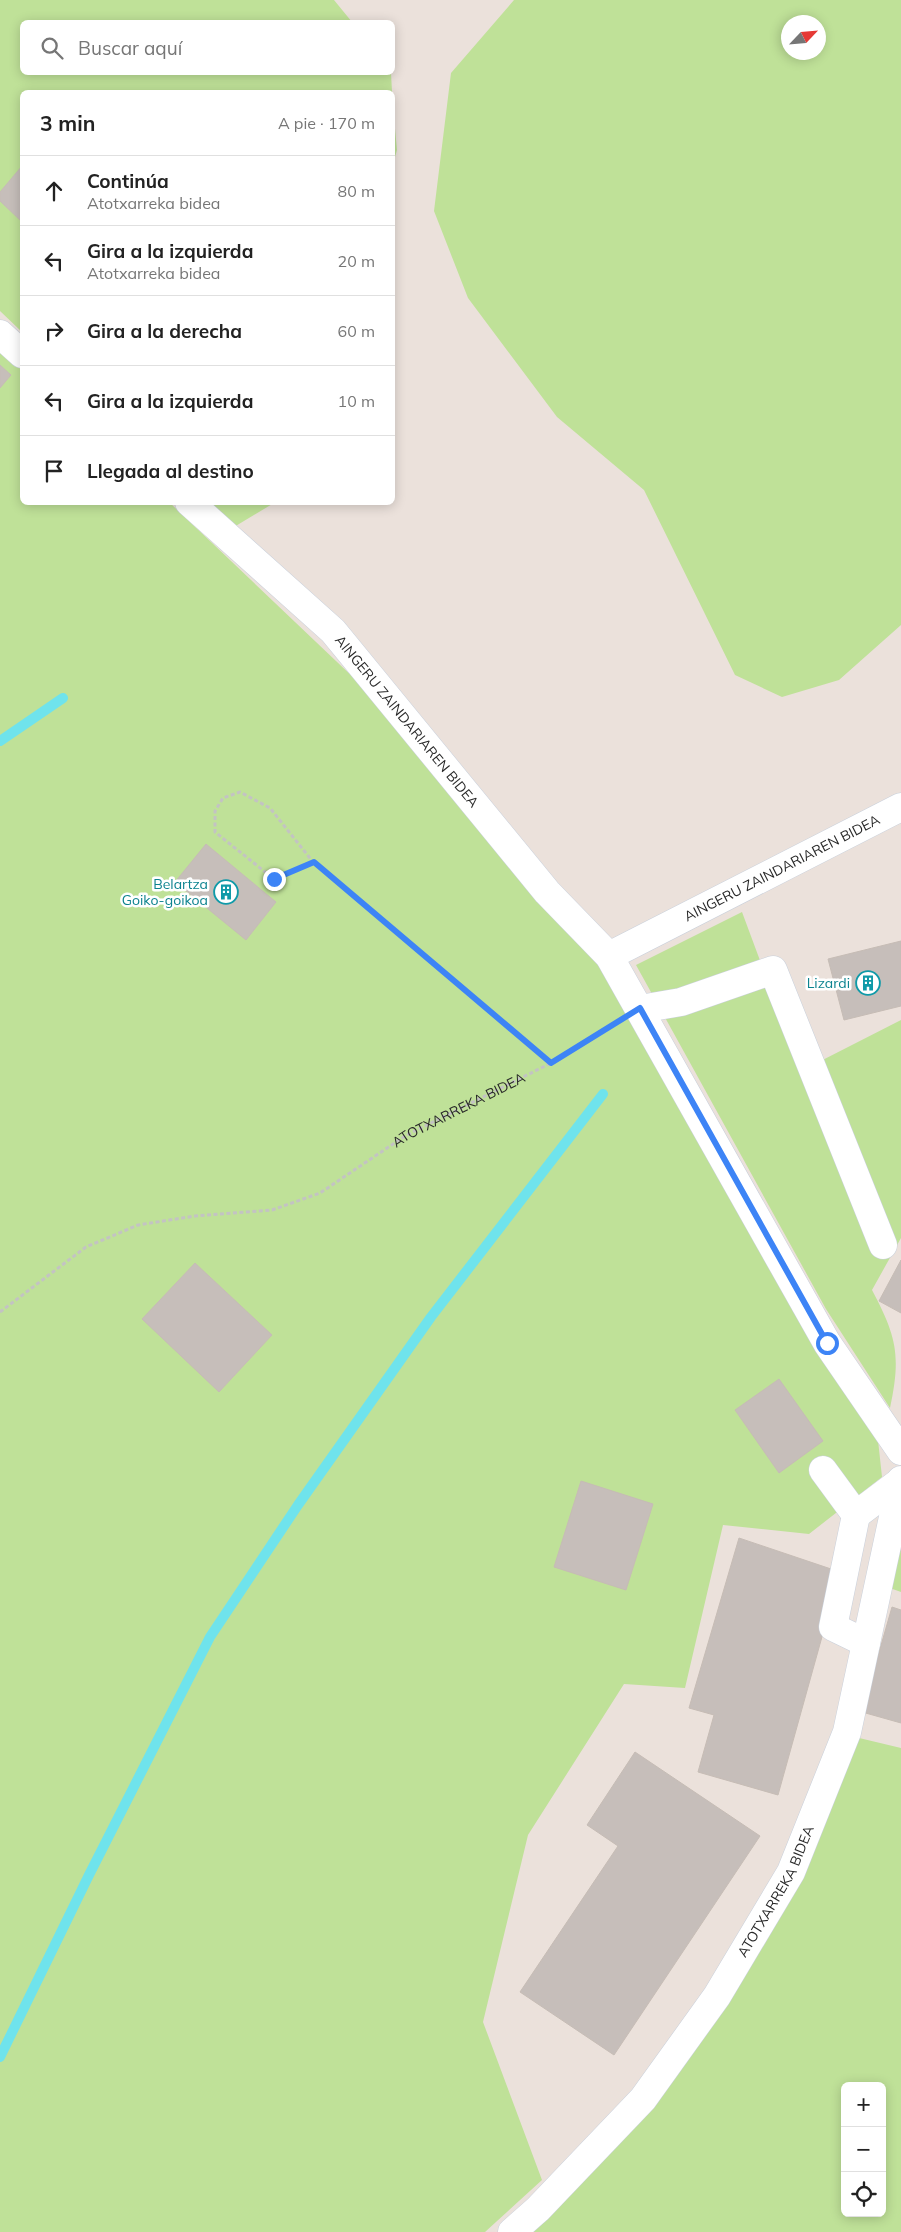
<!DOCTYPE html>
<html lang="es">
<head>
<meta charset="utf-8">
<style>
  body { margin:0; font-family:Mulish,sans-serif; background:#f2f2f2; color:#222 }
  .controls { position:absolute; right:15px; bottom:15px; display:grid; overflow:hidden; border-radius:8px; box-shadow:0 2px 12px #0003 }
  .controls button { width:45px; height:45px; display:grid; place-items:center; padding:0; border:0; border-bottom:1px solid #e0e0e0; background:#fff; color:#222; font:25px sans-serif }
  .compass { position:absolute; left:781px; top:15px; width:45px; height:45px; border-radius:50%; background:#fff; box-shadow:0 2px 12px #0003; rotate:64deg }
  .stop { position:absolute; width:15px; height:15px; margin:-11px; border:4px solid #3d84f6; border-radius:50%; background:#fff }
  .stop.end { background:#3d84f6; border-color:#fff; box-shadow:0 1px 5px #0008 }
  .list { margin:0; padding:0; list-style:none }
  h2 { display:flex; justify-content:space-between; align-items:center; height:65px; margin:0; padding:0 20px; font-size:21px }
  h2 small { font-size:16px; font-weight:400; color:#767676 }
  .list li { display:grid; grid-template-columns:32px 1fr auto; gap:15px; align-items:center; box-sizing:border-box; height:70px; padding:0 20px; border-top:1px solid #e0e0e0 }
  .list b { display:block; font-size:19px; white-space:nowrap }
  .list p { margin:0; font-size:16px; white-space:nowrap; color:#767676 }
  .list em { font-size:16px; font-style:normal; color:#767676 }
  .icon { flex:none; width:28px; height:28px; fill:none; stroke:currentColor; stroke-width:2; stroke-linecap:round; stroke-linejoin:round }
  .map { position:relative; flex:none; width:901px; height:2232px; overflow:hidden }
  .search { position:absolute; background:#fff; box-shadow:0 2px 12px #0003; left:20px; top:20px; width:375px; height:55px; display:flex; align-items:center; gap:12px; box-sizing:border-box; padding:0 18px; border-radius:8px; color:#767676; font-size:19px }
  .panel { position:absolute; background:#fff; box-shadow:0 2px 12px #0003; left:20px; top:90px; width:375px; height:415px; border-radius:8px }
  .map>svg:first-child { display:block }
  .green { fill:#bfe198; fill-rule:evenodd }
  .lines { fill:none; stroke-linecap:round; stroke-linejoin:round }
  .stream { stroke:#6fe3ec; stroke-width:10 }
  .building { fill:#c6beba; stroke:#c6bcb5 }
  .minor-casing { stroke:#c9d0db; stroke-width:29 }
  .path { stroke:#c3c3c3; stroke-width:3; stroke-dasharray:4 2.5; stroke-linecap:butt }
  .minor { stroke:#fff; stroke-width:28 }
  .route { stroke:#3d84f6; stroke-width:6 }
  .labels { text-anchor:middle; dominant-baseline:central; stroke-width:5; stroke-linejoin:round; paint-order:stroke }
  .street-label { font-size:14px; fill:#292929; stroke:#fff }
  .culture-label { font-size:14px; fill:#0d838f; stroke:#fff; text-anchor:end }
</style>
</head>
<body>
<div class="map">
<svg width="901" height="2232" viewBox="0 0 901 2232">
  <rect width="100%" height="100%" fill="#ebe1db"/>
  <!-- green -->
  <path class="green" d="M 0,0 L 334,0 L 352,22 L 22,22 L 22,72 L 391,73 L 392,92 L 22,92 L 22,332 L 0,311 Z
    M 514,0 L 901,0 L 901,625 L 839,680 L 782,697 L 735,675 L 644,490 L 557,417 L 468,298 L 434,211 L 451,73 ZM 788,22 L 818,22 L 818,52 L 788,52 Z
    M 392,96 L 397,150 L 393,164 L 392,164 Z
    M 0,350 L 22,369 L 22,502 L 170,503 L 377,700 L 602,967 L 755,1243 L 877,1431 L 882,1477 L 809,1534 L 723,1525 L 685,1688 L 624,1684 L 528,1835 L 483,2022 L 542,2180 L 485,2232 L 0,2232 Z
    M 208,503 L 274,503 L 234,527 Z
    M 742,912 L 801,1071 L 901,1020 L 901,1238 L 872,1290 C 897,1337 901,1356 890,1408 L 826,1309 L 636,965 Z
    M 901,1530 L 901,1592 L 887,1587 Z
    M 855,1737 L 901,1748 L 901,2232 L 526,2232 L 726,2002 L 800,1884 ZM 845,2086 L 882,2086 L 882,2213 L 845,2213 Z"/>
  <g class="lines">
    <!-- stream -->
    <path class="stream" d="M 0,741 L 63,698
      M 0,2057 L 89,1875 L 210,1637 L 298,1505 L 431,1317 L 603,1094"/>
  </g>
  <!-- building -->
  <path class="building" d="M 22,166 L 22,222 L 0,201 L 0,192 Z
    M 0,365 L 11,375 L 0,388 Z
    M 206,844 L 276,902 L 246,940 L 175,882 Z
    M 901,941 L 901,1006 L 844,1020 L 828,959 Z
    M 901,1260 L 901,1313 L 879,1301 Z
    M 195,1263 L 272,1335 L 219,1392 L 142,1319 Z
    M 779,1379 L 823,1441 L 779,1473 L 735,1410 Z
    M 581,1481 L 653,1504 L 626,1590 L 554,1567 Z
    M 739,1538 L 840,1572 L 778,1795 L 698,1772 L 714,1715 L 689,1708 Z
    M 892,1607 L 901,1610 L 901,1723 L 862,1712 Z
    M 635,1752 L 760,1836 L 614,2055 L 520,1992 L 618,1846 L 587,1825 Z"/>
  <g class="lines">
    <!-- minor casing -->
    <g class="minor-casing">
      <g id="minor">
        <path d="M 0,334 L 22,354"/>
        <path id="s2" d="M 189,502 L 333,631 L 547,892 L 609,956 L 827,1343 L 901,1451"/>
        <path id="s3" d="M 609,956 L 901,807"/>
        <path d="M 640,1009 L 681,1002 L 773,970 L 883,1245"/>
        <path d="M 823,1470 L 856,1515 L 901,1481"/>
        <path d="M 856,1515 L 833,1627 L 866,1643"/>
        <path id="s4" d="M 512,2232 L 538,2209 L 643,2099 L 717,1996 L 791,1872 L 847,1732 L 901,1480"/>
      </g>
    </g>
    <!-- path -->
    <g class="path">
      <path d="M 313,862 L 274,879 L 215,832 L 215,811 L 223,798 L 240,792 L 270,808 L 313,862 L 550,1063"/>
      <path id="s1" d="M 0,1312 L 86,1247 L 138,1225 L 195,1216 L 272,1210 L 320,1193 L 405,1136 L 551,1063 L 614,1025"/>
    </g>
    <!-- minor -->
    <use href="#minor" class="minor"/>
  </g>
  <g class="lines">
    <!-- route -->
    <path class="route" d="M 274,879 L 314,862 L 551,1063 L 640,1008 L 827,1343"/>
  </g>
  <!-- icons -->
  <defs>
    <g id="building-ring" transform="scale(1.25)"><circle r="9.5" fill="#fff" stroke="#0f9aa8" stroke-width="1.5"/><path d="M-4-6H4V6H1V3H-1V6H-4ZM-2.5-4.3h1.7v1.8h-1.7ZM.8-4.3h1.7v1.8H.8ZM-2.5-1h1.7V.8h-1.7ZM.8-1h1.7V.8H.8Z" fill="#0f9aa8"/></g>
  </defs>
  <g fill-rule="evenodd">
    <use href="#building-ring" x="226" y="892"/>
    <use href="#building-ring" x="868" y="983"/>
  </g>
  <g class="labels">
    <!-- street labels -->
    <g class="street-label">
      <text stroke="none"><textPath href="#s2" startOffset="310">AINGERU ZAINDARIAREN BIDEA</textPath></text>
      <text stroke="none"><textPath href="#s3" startOffset="194">AINGERU ZAINDARIAREN BIDEA</textPath></text>
      <text stroke="none"><textPath href="#s1" startOffset="512">ATOTXARREKA BIDEA</textPath></text>
      <text stroke="none"><textPath href="#s4" startOffset="434">ATOTXARREKA BIDEA</textPath></text>
    </g>
    <!-- culture labels -->
    <g class="culture-label">
      <text x="208" y="884">Belartza<tspan x="208" dy="16">Goiko-goikoa</tspan></text>
      <text x="850" y="983">Lizardi</text>
    </g>
  </g>
</svg>
<div class="controls">
<button>+</button>
<button>−</button>
<button><svg class="icon" aria-label="locate" viewBox="0 0 24 24"><circle cx="12" cy="12" r="6"/><path d="M12 2v4M12 18v4M2 12h4M18 12h4"/></svg></button>
</div>
<svg class="compass" viewBox="-18 -18 36 36"><path d="M0-13l5 13h-10z" fill="#e53935"/><path d="M0 13l5-13h-10z" fill="#767676"/></svg>
<div class="stop" style="left:827px;top:1343px"></div>
<div class="stop end" style="left:274px;top:879px"></div>
<div class="search"><svg class="icon" aria-label="search" viewBox="0 0 24 24"><circle cx="10" cy="10" r="6"/><path d="M15 15l6 6"/></svg>Buscar aquí</div>
<section class="panel">
<h2>3 min<small>A pie · 170 m</small></h2>
<ul class="list">
<li><svg class="icon" aria-label="ahead" viewBox="0 0 24 24"><path d="M12 20V5M6 11l6-6 6 6"/></svg><div><b>Continúa</b><p>Atotxarreka bidea</p></div><em>80 m</em></li>
<li><svg class="icon" aria-label="left" viewBox="0 0 24 24"><path d="M17 20v-9H6M10 6l-5 5 5 5"/></svg><div><b>Gira a la izquierda</b><p>Atotxarreka bidea</p></div><em>20 m</em></li>
<li><svg class="icon" aria-label="right" viewBox="0 0 24 24"><path d="M7 20v-9h11M14 6l5 5-5 5"/></svg><div><b>Gira a la derecha</b></div><em>60 m</em></li>
<li><svg class="icon" aria-label="left" viewBox="0 0 24 24"><path d="M17 20v-9H6M10 6l-5 5 5 5"/></svg><div><b>Gira a la izquierda</b></div><em>10 m</em></li>
<li><svg class="icon" aria-label="arrive" viewBox="0 0 24 24"><path d="M6 21V4h12l-3 4 3 4H6"/></svg><div><b>Llegada al destino</b></div></li>
</ul>
</section>
</div>
</body>
</html>
